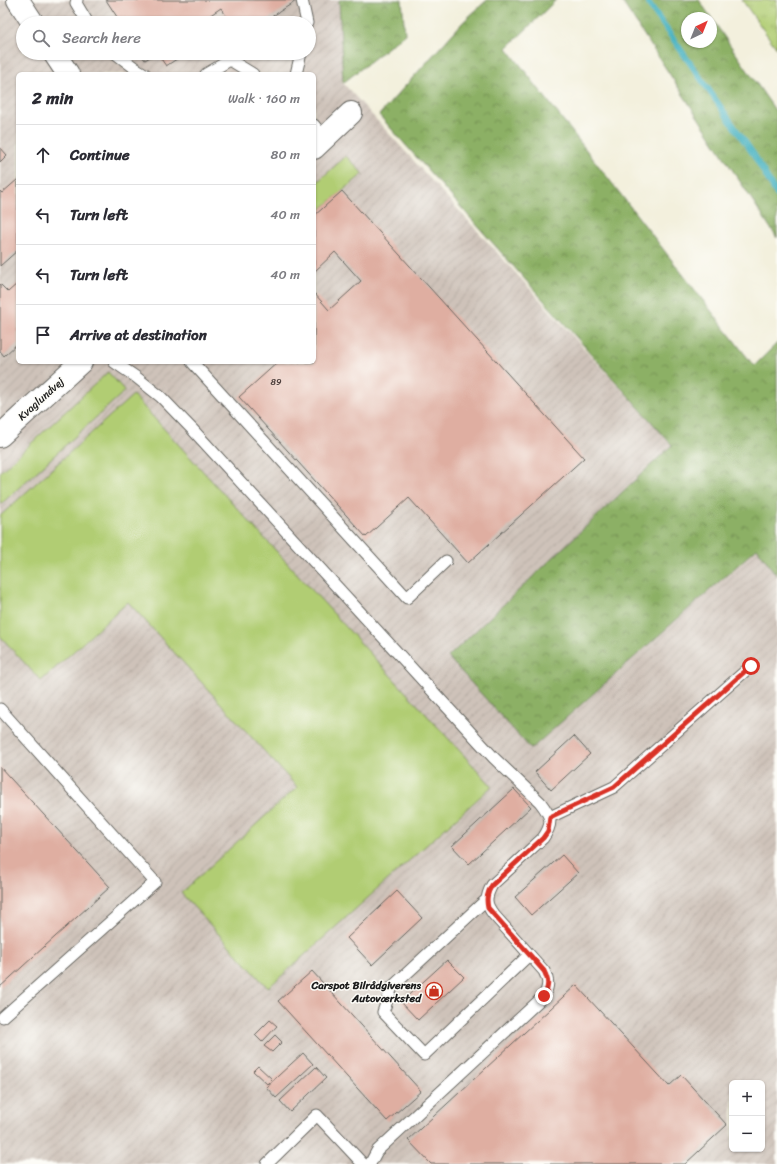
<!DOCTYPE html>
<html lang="en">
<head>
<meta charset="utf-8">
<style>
  body { margin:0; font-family:Sriracha,sans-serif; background:#f2f2f3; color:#2b2b33 }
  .controls { position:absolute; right:12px; bottom:12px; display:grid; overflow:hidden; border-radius:6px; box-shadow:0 1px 3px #0004 }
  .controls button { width:36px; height:36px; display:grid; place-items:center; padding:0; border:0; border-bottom:1px solid #e1e1e2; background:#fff; color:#2b2b33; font:20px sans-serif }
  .compass { position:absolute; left:681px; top:12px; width:36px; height:36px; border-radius:50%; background:#fff; box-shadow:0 1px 3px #0004; rotate:43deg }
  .stop { position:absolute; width:12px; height:12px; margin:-9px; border:3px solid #d93025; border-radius:50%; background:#fff }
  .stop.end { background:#d93025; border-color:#fff; box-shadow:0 1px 4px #0008 }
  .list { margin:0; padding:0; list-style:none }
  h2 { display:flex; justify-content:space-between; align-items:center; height:52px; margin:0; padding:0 16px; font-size:17px }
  h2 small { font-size:13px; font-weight:400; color:#7c7c81 }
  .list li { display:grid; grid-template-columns:26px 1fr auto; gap:12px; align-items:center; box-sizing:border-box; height:60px; padding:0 16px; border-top:1px solid #e1e1e2 }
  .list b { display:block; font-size:15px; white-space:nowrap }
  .list em { font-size:13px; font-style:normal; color:#7c7c81 }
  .icon { flex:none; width:22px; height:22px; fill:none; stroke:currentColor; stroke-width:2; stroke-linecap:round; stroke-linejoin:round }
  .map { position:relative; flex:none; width:777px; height:1164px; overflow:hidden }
  .search { position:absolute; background:#fff; box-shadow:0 1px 3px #0004; left:16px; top:16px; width:300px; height:44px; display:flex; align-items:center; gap:10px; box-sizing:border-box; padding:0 14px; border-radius:22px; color:#7c7c81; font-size:15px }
  .panel { position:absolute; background:#fff; box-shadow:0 1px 3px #0004; left:16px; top:72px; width:300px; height:292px; border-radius:6px }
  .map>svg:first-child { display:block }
  .industrial { fill:url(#industrial-furrows); fill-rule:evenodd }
  .green { fill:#b1cd73; stroke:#667448 }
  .forest { fill:url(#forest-crowns); stroke:#546640; fill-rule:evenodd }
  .park { fill:url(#park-tufts); stroke:#667448 }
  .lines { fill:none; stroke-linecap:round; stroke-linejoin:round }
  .stream { stroke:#43b0c0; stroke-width:6 }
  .building { fill:#dfaea1 }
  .lane-casing { stroke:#676660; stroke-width:13 }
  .street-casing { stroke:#676660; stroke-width:24 }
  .lane { stroke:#fff; stroke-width:11 }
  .street { stroke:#fff; stroke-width:22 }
  .route { stroke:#d93025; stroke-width:5 }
  .labels { text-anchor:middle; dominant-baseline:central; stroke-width:3; stroke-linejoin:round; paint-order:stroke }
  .number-label { font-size:9px; fill:#4d403d }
  .street-label { font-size:11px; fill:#1c1c1c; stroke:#fdfcf7 }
  .poi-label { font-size:11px; font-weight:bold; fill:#1c1c1c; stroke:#fdfcf7; text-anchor:end }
</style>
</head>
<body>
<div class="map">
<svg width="777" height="1164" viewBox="0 0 777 1164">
  <defs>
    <pattern id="industrial-furrows" width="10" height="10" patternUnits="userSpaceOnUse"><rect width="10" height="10" fill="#cec2b9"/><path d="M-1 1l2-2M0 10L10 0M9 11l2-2" fill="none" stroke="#b0a69e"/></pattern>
    <pattern id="forest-crowns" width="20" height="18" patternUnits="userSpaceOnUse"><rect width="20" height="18" fill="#8cb065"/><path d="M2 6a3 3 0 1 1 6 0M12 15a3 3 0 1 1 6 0" fill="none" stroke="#728e52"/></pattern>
    <pattern id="park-tufts" width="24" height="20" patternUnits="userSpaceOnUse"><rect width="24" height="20" fill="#b1cd73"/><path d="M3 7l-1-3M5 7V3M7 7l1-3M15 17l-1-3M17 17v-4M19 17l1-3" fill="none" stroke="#98af63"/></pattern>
  </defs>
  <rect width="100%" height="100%" fill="#fdfcf7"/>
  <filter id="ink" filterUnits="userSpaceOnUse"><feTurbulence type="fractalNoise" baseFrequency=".025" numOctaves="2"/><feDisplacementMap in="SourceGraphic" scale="8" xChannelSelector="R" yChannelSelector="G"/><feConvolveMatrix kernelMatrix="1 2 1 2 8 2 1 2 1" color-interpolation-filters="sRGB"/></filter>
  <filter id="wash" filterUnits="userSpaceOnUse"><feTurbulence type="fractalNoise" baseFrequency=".012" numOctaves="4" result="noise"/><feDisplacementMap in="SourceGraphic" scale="16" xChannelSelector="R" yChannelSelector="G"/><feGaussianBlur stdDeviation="0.9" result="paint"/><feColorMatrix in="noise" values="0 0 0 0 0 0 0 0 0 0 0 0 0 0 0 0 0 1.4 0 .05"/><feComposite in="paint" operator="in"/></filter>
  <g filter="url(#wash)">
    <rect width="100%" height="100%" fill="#f3f0dd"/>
    <!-- industrial -->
    <path class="industrial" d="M 0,0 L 339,0 L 343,83 L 672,445 L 449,657 L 531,749 L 758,548 L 777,576 L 777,1164 L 0,1164 ZM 23,23 L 309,23 L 309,53 L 23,53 ZM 18,74 L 314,74 L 314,362 L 18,362 ZM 732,1083 L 762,1083 L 762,1149 L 732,1149 Z"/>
    <!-- green -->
    <path class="green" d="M 346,156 L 363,174 L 314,215 L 314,185 Z
      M 108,372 L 125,391 L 0,505 L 0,472 Z
      M 133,395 L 492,786 L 268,988 L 181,893 L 297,787 L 128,602 L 41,681 L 0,636 L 0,516 Z"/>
    <!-- forest -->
    <path class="forest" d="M 339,0 L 402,0 L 405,34 L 343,83 Z
      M 487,0 L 556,0 L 507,48 L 754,366 L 777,343 L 777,576 L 757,548 L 531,749 L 448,657 L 672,445 L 379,115 L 464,21 Z
      M 621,0 L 699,0 L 777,113 L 777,238 ZM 687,18 L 711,18 L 711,42 L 687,42 Z"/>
    <!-- park -->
    <path class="park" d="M 742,0 L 777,0 L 777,49 Z"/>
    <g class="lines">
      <!-- stream -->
      <path class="stream" d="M 646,0 L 754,155 L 777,195"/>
    </g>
    <g id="blocks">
      <!-- building -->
      <path class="building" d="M 106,0 L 295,0 L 296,1 L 262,23 L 231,23 L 221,8 L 203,20 L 205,23 L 121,23 Z
        M 140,53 L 157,53 L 145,60 Z
        M 157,53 L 186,53 L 166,66 Z
        M 0,147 L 7,155 L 0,162 Z
        M 18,179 L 18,250 L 0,266 L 0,191 L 2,193 Z
        M 342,191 L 584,458 L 468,563 L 409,498 L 366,537 L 239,397 L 278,362 L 314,362 L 314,293 L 329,310 L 361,281 L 335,252 L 314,272 L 314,216 Z
        M 18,283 L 18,343 L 4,356 L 0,351 L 0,284 L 8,292 Z
        M 574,736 L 590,754 L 551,790 L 535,772 Z
        M 0,767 L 110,887 L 0,987 Z
        M 514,789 L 531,807 L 469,864 L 452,846 Z
        M 562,855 L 578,873 L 531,915 L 515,897 Z
        M 397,891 L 422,918 L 372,965 L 347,938 Z
        M 447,960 L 464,977 L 418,1020 L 401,1002 Z
        M 312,971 L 421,1091 L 387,1121 L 278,1001 Z
        M 576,985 L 669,1086 L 681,1075 L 727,1125 L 685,1164 L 431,1164 L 408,1140 Z
        M 270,1020 L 277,1026 L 262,1042 L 255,1035 Z
        M 275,1035 L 282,1042 L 272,1052 L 264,1046 Z
        M 303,1053 L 313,1064 L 276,1098 L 266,1087 Z
        M 258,1066 L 272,1079 L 267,1084 L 253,1071 Z
        M 316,1067 L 326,1078 L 290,1112 L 280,1101 Z"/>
    </g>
  </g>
  <g filter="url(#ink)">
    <use href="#blocks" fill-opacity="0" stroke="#676660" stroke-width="1"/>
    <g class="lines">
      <!-- lane casing -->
      <g class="lane-casing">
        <path id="lane" d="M 77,0 L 76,3 L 88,23
          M 302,0 L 307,23
          M 115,53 L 135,68 L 145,74
          M 206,74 L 230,60 L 253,74
          M 296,74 L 301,53
          M 314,125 L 324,138
          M 114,362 L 136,377 L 161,397 L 192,429 L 494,758 L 540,802 C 551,816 554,823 543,838 L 492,885 C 485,898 485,904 494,915 L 544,971 C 549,981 549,986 544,996 L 377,1151 L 370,1164
          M 192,362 L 407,598 L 446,561
          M 0,709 L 155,882 L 3,1017
          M 550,817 L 614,787 L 751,666
          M 486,900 L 392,987 L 383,1012 L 424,1055 L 529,955
          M 267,1164 L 317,1115 L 363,1164"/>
      </g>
      <!-- street casing -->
      <g class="street-casing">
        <path id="street" d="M 18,0 L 33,23
          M 54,53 L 68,74
          M 314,148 L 351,113
          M 0,436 L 81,362"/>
      </g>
      <!-- lane -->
      <use href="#lane" class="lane"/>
      <!-- street -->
      <use href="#street" class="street"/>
    </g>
  </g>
  <g class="lines" filter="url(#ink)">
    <!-- route -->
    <path class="route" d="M 544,996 C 549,986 549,981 544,971 L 488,908 C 486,899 487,893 492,885 L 543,838 L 548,831 L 550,817 L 614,787 L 751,666"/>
  </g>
  <!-- icons -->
  <defs>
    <g id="shop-ring" transform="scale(0.9)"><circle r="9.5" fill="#fdfcf7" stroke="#c8321e" stroke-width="1.5"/><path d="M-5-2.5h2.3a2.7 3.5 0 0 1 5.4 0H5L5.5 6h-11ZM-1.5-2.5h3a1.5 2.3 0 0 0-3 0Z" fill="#c8321e"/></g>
  </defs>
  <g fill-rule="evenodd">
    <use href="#shop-ring" x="434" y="991"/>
  </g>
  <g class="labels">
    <!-- number labels -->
    <g class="number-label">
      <text x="276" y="382">89</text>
    </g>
    <!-- street labels -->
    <g class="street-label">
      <text transform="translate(41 399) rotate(-42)">Kvaglundvej</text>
    </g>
    <!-- poi labels -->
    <g class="poi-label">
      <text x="421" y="985">Carspot Bilrådgiverens<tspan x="421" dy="13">Autoværksted</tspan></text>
    </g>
  </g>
</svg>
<div class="controls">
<button>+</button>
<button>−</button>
</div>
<svg class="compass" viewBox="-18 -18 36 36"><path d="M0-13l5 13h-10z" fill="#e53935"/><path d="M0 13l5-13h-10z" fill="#7c7c81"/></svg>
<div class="stop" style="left:751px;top:666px"></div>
<div class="stop end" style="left:544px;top:996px"></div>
<div class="search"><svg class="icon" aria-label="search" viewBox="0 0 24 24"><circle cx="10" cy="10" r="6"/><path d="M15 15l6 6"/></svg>Search here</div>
<section class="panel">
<h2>2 min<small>Walk · 160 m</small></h2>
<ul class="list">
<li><svg class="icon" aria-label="ahead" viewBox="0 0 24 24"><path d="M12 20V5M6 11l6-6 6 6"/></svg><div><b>Continue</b></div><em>80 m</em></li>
<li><svg class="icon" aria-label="left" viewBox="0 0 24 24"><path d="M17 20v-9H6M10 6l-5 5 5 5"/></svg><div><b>Turn left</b></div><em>40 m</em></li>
<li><svg class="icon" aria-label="left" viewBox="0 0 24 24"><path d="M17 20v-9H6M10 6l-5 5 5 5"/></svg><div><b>Turn left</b></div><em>40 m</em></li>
<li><svg class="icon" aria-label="arrive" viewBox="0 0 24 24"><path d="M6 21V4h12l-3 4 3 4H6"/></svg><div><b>Arrive at destination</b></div></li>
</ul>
</section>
</div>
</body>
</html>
